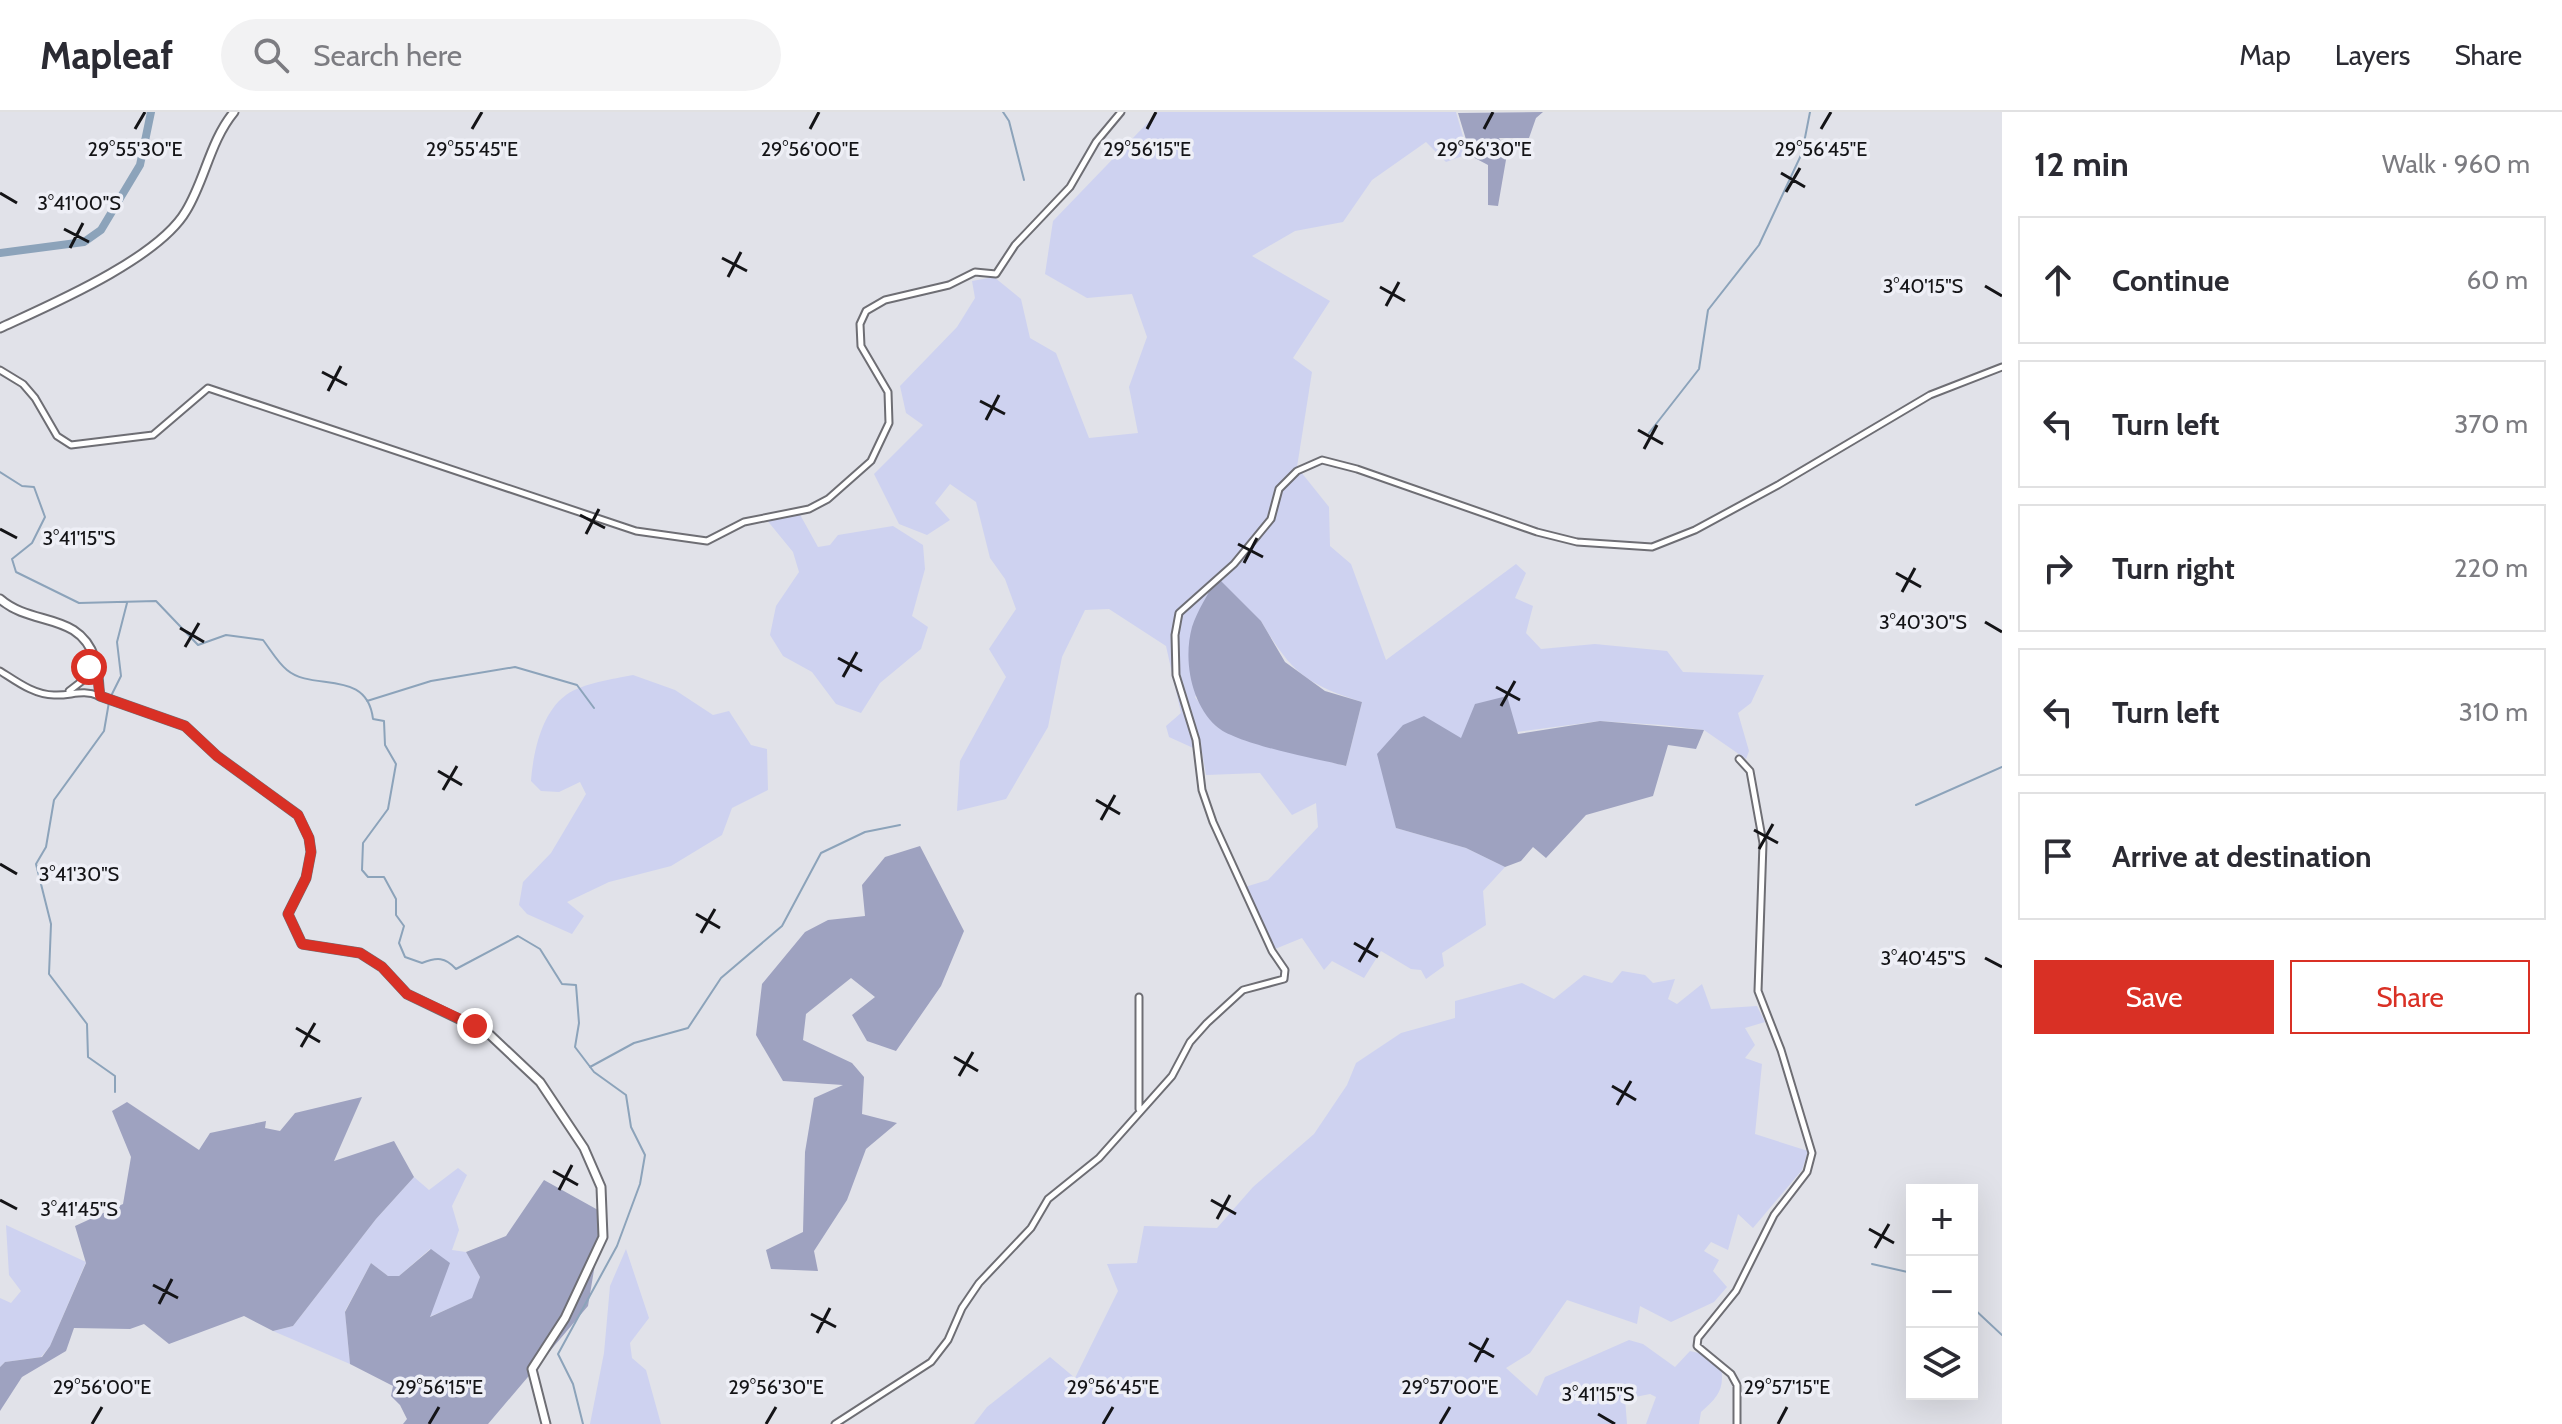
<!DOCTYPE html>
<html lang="en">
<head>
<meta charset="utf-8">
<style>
  body { margin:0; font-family:Cabin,sans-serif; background:#f2f2f3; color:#2b2b33 }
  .controls { position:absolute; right:24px; bottom:24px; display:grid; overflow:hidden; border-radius:0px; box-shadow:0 8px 32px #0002 }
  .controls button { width:72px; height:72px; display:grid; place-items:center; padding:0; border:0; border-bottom:2px solid #e1e1e2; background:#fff; color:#2b2b33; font:40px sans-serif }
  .stop { position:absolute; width:24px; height:24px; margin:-18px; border:6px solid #d93025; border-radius:50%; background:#fff }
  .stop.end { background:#d93025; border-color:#fff; box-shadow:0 2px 8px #0008 }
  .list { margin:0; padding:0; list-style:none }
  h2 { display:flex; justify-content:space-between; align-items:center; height:104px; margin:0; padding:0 32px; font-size:34px }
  h2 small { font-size:26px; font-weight:400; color:#7c7c81 }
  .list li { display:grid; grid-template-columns:52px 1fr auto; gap:24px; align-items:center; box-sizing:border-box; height:128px; margin:0 16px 16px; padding:0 16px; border:2px solid #e1e1e2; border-radius:0px }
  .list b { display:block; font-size:30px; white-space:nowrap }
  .list em { font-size:26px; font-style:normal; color:#7c7c81 }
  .actions { display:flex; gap:16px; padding:24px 32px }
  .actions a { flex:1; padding:18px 0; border:2px solid #d93025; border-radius:0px; text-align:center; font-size:28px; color:#d93025 }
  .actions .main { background:#d93025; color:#fff }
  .icon { flex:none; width:44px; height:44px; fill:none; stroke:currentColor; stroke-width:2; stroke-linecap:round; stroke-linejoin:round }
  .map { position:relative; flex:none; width:2002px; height:1312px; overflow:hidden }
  header { display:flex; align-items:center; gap:48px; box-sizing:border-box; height:112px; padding:0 40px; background:#fff; border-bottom:2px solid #e1e1e2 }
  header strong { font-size:38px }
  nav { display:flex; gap:44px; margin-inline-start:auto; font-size:28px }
  .search { width:560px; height:72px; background:#f2f2f3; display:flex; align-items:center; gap:20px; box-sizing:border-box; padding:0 28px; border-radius:44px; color:#7c7c81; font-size:30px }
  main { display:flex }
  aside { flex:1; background:#fff }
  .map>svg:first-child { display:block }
  .green { fill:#ced2f0; fill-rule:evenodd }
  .forest { fill:#9ea2c0 }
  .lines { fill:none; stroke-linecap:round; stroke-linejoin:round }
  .stream { stroke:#8ca3ba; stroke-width:2 }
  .river { stroke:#8ca3ba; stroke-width:8 }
  .street-casing { stroke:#6e6e74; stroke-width:9 }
  .secondary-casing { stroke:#6e6e74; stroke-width:11 }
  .street { stroke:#fff; stroke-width:5 }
  .secondary { stroke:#fff; stroke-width:7 }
  .route { stroke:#d93025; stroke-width:10 }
  .ticks { fill:none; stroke:#141417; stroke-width:3 }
  .ticks-label { font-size:20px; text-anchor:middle; fill:#141417; stroke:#eeeff6; stroke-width:7; stroke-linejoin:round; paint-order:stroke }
</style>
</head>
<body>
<header>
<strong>Mapleaf</strong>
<div class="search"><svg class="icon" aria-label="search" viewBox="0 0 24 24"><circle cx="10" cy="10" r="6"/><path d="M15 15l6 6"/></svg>Search here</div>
<nav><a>Map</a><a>Layers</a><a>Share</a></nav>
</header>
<main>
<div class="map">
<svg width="2002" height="1312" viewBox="0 0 2002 1312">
  <rect width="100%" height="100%" fill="#e1e2e9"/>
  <!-- green -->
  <path class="green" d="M 1158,0 L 1456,0 L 1468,42 L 1446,50 L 1426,30 L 1372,68 L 1343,110 L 1295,119 L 1252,144 L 1330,189 L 1293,246 L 1312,260 L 1297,355 L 1329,395 L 1330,434 L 1351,452 L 1386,548 L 1516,452 L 1526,461 L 1515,486 L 1533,494 L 1526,521 L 1541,537 L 1595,532 L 1667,539 L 1683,560 L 1764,563 L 1751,591 L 1738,601 L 1749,639 L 1746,647 L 1704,618 L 1662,613 L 1600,609 L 1462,627 L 1454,624 L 1396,716 L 1466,736 L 1505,755 L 1483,779 L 1486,813 L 1442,841 L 1444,854 L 1426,867 L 1421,858 L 1411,857 L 1381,839 L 1364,866 L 1332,849 L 1324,858 L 1302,826 L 1275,837 L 1245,775 L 1268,768 L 1318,715 L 1316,691 L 1292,703 L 1260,661 L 1206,663 L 1202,640 L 1169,625 L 1166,614 L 1181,601 L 1166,534 L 1109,497 L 1085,498 L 1062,545 L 1048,615 L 1006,687 L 957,699 L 960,649 L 1006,565 L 989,537 L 1016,497 L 1005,467 L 990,446 L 976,390 L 950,372 L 935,391 L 950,408 L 927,423 L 899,412 L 874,362 L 923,313 L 906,301 L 900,274 L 957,215 L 975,186 L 972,169 L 994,165 L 1021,187 L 1030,226 L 1056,241 L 1089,326 L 1138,321 L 1129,275 L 1147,225 L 1132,182 L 1087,186 L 1045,162 L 1053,109 ZM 1261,509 C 1291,560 1305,572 1362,590 L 1346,654 L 1247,628 L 1217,615 L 1195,585 Z
    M 798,399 L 818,435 L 830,433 L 838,423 L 893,414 L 923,433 L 925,457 L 912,504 L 928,515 L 921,537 L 880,571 L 861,601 L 836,592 L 812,560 L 783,544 L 770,523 L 776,494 L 799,460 L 793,440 L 766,407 Z
    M 633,563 L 675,578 L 713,603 L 729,599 L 751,633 L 767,637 L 768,678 L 732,696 L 722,723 L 671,754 L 609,770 L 567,790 L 584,804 L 572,822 L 527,802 L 519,793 L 523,770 L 551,741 L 586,682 L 580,670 L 559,680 L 541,679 L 531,669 C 533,642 541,601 566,583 C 583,571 613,567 633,563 Z
    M 1622,859 L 1645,863 L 1653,871 L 1675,867 L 1668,887 L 1677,892 L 1702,872 L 1711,897 L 1757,894 L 1765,910 L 1745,916 L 1755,933 L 1745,946 L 1762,952 L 1755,1022 L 1808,1039 L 1802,1058 L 1753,1116 L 1738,1102 L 1728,1138 L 1711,1130 L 1704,1139 L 1719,1148 L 1713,1159 L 1727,1175 L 1714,1190 L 1671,1210 L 1640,1194 L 1637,1212 L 1567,1188 L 1530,1241 L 1506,1256 L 1537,1284 L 1545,1265 L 1629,1228 L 1643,1232 L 1675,1255 L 1690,1239 L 1703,1242 L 1721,1255 C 1725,1278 1717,1286 1701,1300 L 1699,1312 L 1646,1312 L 1656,1285 L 1650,1282 L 1625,1287 L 1627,1312 L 974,1312 L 987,1295 L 1050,1245 L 1075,1266 L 1118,1179 L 1107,1152 L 1137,1151 L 1144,1114 L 1217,1116 L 1253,1075 L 1314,1022 L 1347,973 L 1356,951 L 1401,921 L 1455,906 L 1455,889 L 1522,871 L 1554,887 L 1584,863 L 1612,871 Z
    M 458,1056 L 467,1063 L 452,1094 L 459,1118 L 452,1138 L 466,1140 L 480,1165 L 473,1186 L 429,1205 L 430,1137 L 399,1164 L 388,1164 L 371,1151 L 345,1199 L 350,1252 L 273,1219 L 293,1214 L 376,1107 L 414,1065 L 429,1078 Z
    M 6,1113 L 86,1150 L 50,1234 L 41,1245 L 5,1250 L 0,1255 L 0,1186 L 11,1191 L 21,1179 L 9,1163 Z
    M 626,1137 L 649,1206 L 630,1231 L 632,1246 L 646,1258 L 661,1312 L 590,1312 L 604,1241 L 610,1174 Z"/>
  <!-- forest -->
  <path class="forest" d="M 1543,0 L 1536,6 L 1529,26 L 1499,26 L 1507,42 L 1498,94 L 1488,93 L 1488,53 L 1471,44 L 1458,1 Z
    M 1217,465 L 1261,509 L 1285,550 L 1325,579 L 1362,590 L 1346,654 C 1318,647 1235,632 1216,614 C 1191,591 1183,548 1192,515 C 1197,499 1209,481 1217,465 Z
    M 1507,584 L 1518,622 L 1600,609 L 1704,618 L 1696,637 L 1668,633 L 1653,684 L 1586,703 L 1546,746 L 1533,735 L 1521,749 L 1505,755 L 1466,736 L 1396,716 L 1377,642 L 1403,613 L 1424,604 L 1461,626 L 1475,592 Z
    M 920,734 L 964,819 L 941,874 L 896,939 L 867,929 L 852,903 L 875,885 L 851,866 L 806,902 L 803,928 L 852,951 L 864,965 L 862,1002 L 897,1011 L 866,1037 L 847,1088 L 814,1139 L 818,1159 L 771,1157 L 766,1138 L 803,1120 L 805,1040 L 814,986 L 843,973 L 783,969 L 756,923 L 762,872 L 805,820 L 828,808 L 865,804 L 862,773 L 885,745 Z
    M 362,985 L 334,1049 L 394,1029 L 414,1065 L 376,1107 L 293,1214 L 273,1219 L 244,1204 L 169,1232 L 144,1212 L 130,1217 L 74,1216 L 66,1239 L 22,1265 L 0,1299 L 0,1255 L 5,1250 L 42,1245 L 50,1234 L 86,1151 L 75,1114 L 123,1092 L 131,1045 L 112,999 L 127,990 L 199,1038 L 210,1021 L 266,1009 L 265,1016 L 280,1019 L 295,1001 Z
    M 544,1068 L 598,1098 L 601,1116 L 588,1194 L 488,1312 L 403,1312 L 407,1307 L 400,1293 L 391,1284 L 393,1274 L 350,1252 L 345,1200 L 371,1151 L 388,1164 L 399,1164 L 431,1137 L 450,1151 L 430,1205 L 472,1186 L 480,1165 L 466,1140 L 506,1124 Z"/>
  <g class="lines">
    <!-- stream -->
    <path class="stream" d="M 1003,0 L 1009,9 L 1024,68
      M 1649,321 L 1699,257 L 1708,198 L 1759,133 L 1802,41 L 1810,0
      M 0,360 L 22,374 L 34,375 L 45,405 L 32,431 L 12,447 L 16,460 L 79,491 L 156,489 L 198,533 L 226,523 L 263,528 C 270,537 278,551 287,558 C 313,580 367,556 373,607 L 384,609 L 385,633 L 396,652 L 388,697 L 363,731 L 362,758 L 368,765 L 384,765 L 396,787 L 396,803 L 404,814 L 399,831 L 405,845 L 422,851 C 437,845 445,845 456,857 L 518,824 L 540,837 L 562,872 L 576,873 L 579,911 L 575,935 L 594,960 L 626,983 L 631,1015 L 645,1043 L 640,1072 L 617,1134 L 558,1242 L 573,1272 L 583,1312
      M 111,584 L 121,564 L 117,530 L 127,491
      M 367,589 L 431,569 L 515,555 L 577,573 L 594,596
      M 109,590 L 104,619 L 54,688 L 46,735 L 36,752 L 51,812 L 49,862 L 87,912 L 88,945 L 115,964 L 115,980
      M 1916,693 L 2002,655
      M 590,955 L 634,931 L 688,916 L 721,866 L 782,814 L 821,741 L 865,720 L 900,713
      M 1872,1152 L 1912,1161
      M 1972,1195 L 2002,1223"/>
    <!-- river -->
    <path class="river" d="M 0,141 L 84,130 L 101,118 L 140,53 L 151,0"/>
    <!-- street casing -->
    <g class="street-casing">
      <path id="street" d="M 0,258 L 23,272 L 35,286 L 57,324 L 71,333 L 153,323 L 208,276 L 636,419 L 707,429 L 744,410 L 809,397 L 828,387 L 871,349 L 889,311 L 888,280 L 861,234 L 860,212 L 866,199 L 885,188 L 949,173 L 975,160 L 996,162 L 1015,133 L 1070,75 L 1096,30 L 1121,0
        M 0,559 C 16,569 34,583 54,583 C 71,584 82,577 99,584
        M 69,579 L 82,569 L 89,555 L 96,552
        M 1139,885 L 1139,997
        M 835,1312 L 931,1250 L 948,1228 L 962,1196 L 979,1171 L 1031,1116 L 1048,1087 L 1099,1046 L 1172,964 L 1190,930 L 1207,911 L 1243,878 L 1284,867 L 1285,858 L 1272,839 L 1213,710 L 1202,678 L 1196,628 L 1176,563 L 1175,523 L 1179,501 L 1234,452 L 1271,407 L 1279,377 L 1297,359 L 1322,348 L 1357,357 L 1537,420 L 1577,430 L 1652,435 L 1695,418 L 1778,373 L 1930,283 L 2002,255
        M 1737,1312 L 1737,1273 L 1731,1262 L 1697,1234 L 1698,1226 L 1736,1179 L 1774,1103 L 1807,1060 L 1812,1041 L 1781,938 L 1758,879 L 1763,731 L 1750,659 L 1739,647"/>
    </g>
    <!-- secondary casing -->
    <g class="secondary-casing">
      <path id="secondary" d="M 0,216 C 50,193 158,147 186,99 C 205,68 210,29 234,0
        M 0,487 C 32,515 79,499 95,547 C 99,559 98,572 100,584 L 185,614 L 217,644 L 298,703 L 309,726 L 311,740 L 306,766 L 288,802 L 302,832 L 360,841 L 382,855 L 407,882 L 488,921 L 540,970 L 584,1036 L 601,1075 L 603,1125 L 565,1206 L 532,1257 L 546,1312"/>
    </g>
    <!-- street -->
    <use href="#street" class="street"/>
    <!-- secondary -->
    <use href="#secondary" class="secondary"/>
  </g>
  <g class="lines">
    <!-- route -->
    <path class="route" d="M 89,555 L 96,552 L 100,584 L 185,614 L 217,644 L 298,703 L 309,726 L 311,740 L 306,766 L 288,802 L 302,832 L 360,841 L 382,855 L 407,882 L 475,914"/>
  </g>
  <!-- ticks -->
  <path class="ticks" d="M 135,17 L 145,0M 472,17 L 482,0M 810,17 L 819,0M 1147,17 L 1156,0M 1484,17 L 1493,0M 1821,17 L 1831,0M 1781,61 L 1805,75M 1786,80 L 1800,56M 0,81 L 17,91M 64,117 L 89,130M 70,136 L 83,111M 722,146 L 747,159M 728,165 L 741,140M 1985,174 L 2002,184M 1380,175 L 1405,189M 1386,194 L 1399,170M 322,260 L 347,273M 328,279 L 341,254M 980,289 L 1005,302M 986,308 L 999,283M 1638,318 L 1663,332M 1644,337 L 1657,313M 580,403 L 605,416M 0,417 L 17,426M 586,422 L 599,397M 1238,432 L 1263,445M 1244,451 L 1257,426M 1896,461 L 1921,475M 1902,480 L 1915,456M 1985,510 L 2002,520M 180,516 L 204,530M 185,535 L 199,511M 838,546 L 862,559M 843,565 L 857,540M 1496,575 L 1520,588M 1501,594 L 1515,569M 438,659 L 462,673M 443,678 L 457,654M 1096,688 L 1120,702M 1101,708 L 1115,683M 1754,718 L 1778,731M 1759,737 L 1773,712M 0,752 L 17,762M 696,802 L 720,816M 701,821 L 715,797M 1354,831 L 1378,845M 1985,846 L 2002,855M 1359,850 L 1373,826M 296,916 L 320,930M 301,935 L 315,911M 954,945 L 978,959M 959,964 L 973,940M 1612,974 L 1636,988M 1617,993 L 1631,969M 553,1059 L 578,1073M 559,1078 L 572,1053M 0,1088 L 17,1097M 1211,1088 L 1236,1102M 1217,1107 L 1230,1083M 1869,1117 L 1894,1131M 1875,1136 L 1889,1112M 153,1173 L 178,1186M 159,1192 L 172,1167M 811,1202 L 836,1215M 817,1221 L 830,1196M 1469,1231 L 1494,1245M 1475,1250 L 1488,1226M 1598,1302 L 1615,1312M 92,1312 L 102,1295M 429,1312 L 439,1295M 766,1312 L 776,1295M 1103,1312 L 1113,1295M 1440,1312 L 1450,1295M 1778,1312 L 1787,1295"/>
  <g class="ticks-label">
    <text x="135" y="44">29°55'30"E</text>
    <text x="472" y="44">29°55'45"E</text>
    <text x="810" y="44">29°56'00"E</text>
    <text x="1147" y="44">29°56'15"E</text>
    <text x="1484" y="44">29°56'30"E</text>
    <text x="1821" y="44">29°56'45"E</text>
    <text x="79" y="98">3°41'00"S</text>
    <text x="1923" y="181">3°40'15"S</text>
    <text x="79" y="433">3°41'15"S</text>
    <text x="1923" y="517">3°40'30"S</text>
    <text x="79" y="769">3°41'30"S</text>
    <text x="1923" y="853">3°40'45"S</text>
    <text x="79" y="1104">3°41'45"S</text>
    <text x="102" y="1282">29°56'00"E</text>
    <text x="439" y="1282">29°56'15"E</text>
    <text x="776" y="1282">29°56'30"E</text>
    <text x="1113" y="1282">29°56'45"E</text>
    <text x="1450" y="1282">29°57'00"E</text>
    <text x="1787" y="1282">29°57'15"E</text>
    <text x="1598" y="1289">3°41'15"S</text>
  </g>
</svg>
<div class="controls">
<button>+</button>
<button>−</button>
<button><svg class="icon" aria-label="layers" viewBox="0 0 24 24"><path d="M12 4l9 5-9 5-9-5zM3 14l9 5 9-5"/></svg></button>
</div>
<div class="stop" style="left:89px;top:555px"></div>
<div class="stop end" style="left:475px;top:914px"></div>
</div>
<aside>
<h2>12 min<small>Walk · 960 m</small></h2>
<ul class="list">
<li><svg class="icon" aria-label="ahead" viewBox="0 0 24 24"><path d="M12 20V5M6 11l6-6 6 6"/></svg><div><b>Continue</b></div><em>60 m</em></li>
<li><svg class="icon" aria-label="left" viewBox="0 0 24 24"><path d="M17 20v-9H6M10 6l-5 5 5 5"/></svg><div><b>Turn left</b></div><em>370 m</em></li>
<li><svg class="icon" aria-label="right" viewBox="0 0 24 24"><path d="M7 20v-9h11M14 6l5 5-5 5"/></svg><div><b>Turn right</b></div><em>220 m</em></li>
<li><svg class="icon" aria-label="left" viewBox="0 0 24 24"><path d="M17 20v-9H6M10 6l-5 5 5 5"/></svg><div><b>Turn left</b></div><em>310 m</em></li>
<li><svg class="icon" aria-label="arrive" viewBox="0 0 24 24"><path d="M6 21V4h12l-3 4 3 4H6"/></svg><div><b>Arrive at destination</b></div></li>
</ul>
<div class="actions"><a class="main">Save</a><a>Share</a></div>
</aside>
</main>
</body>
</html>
